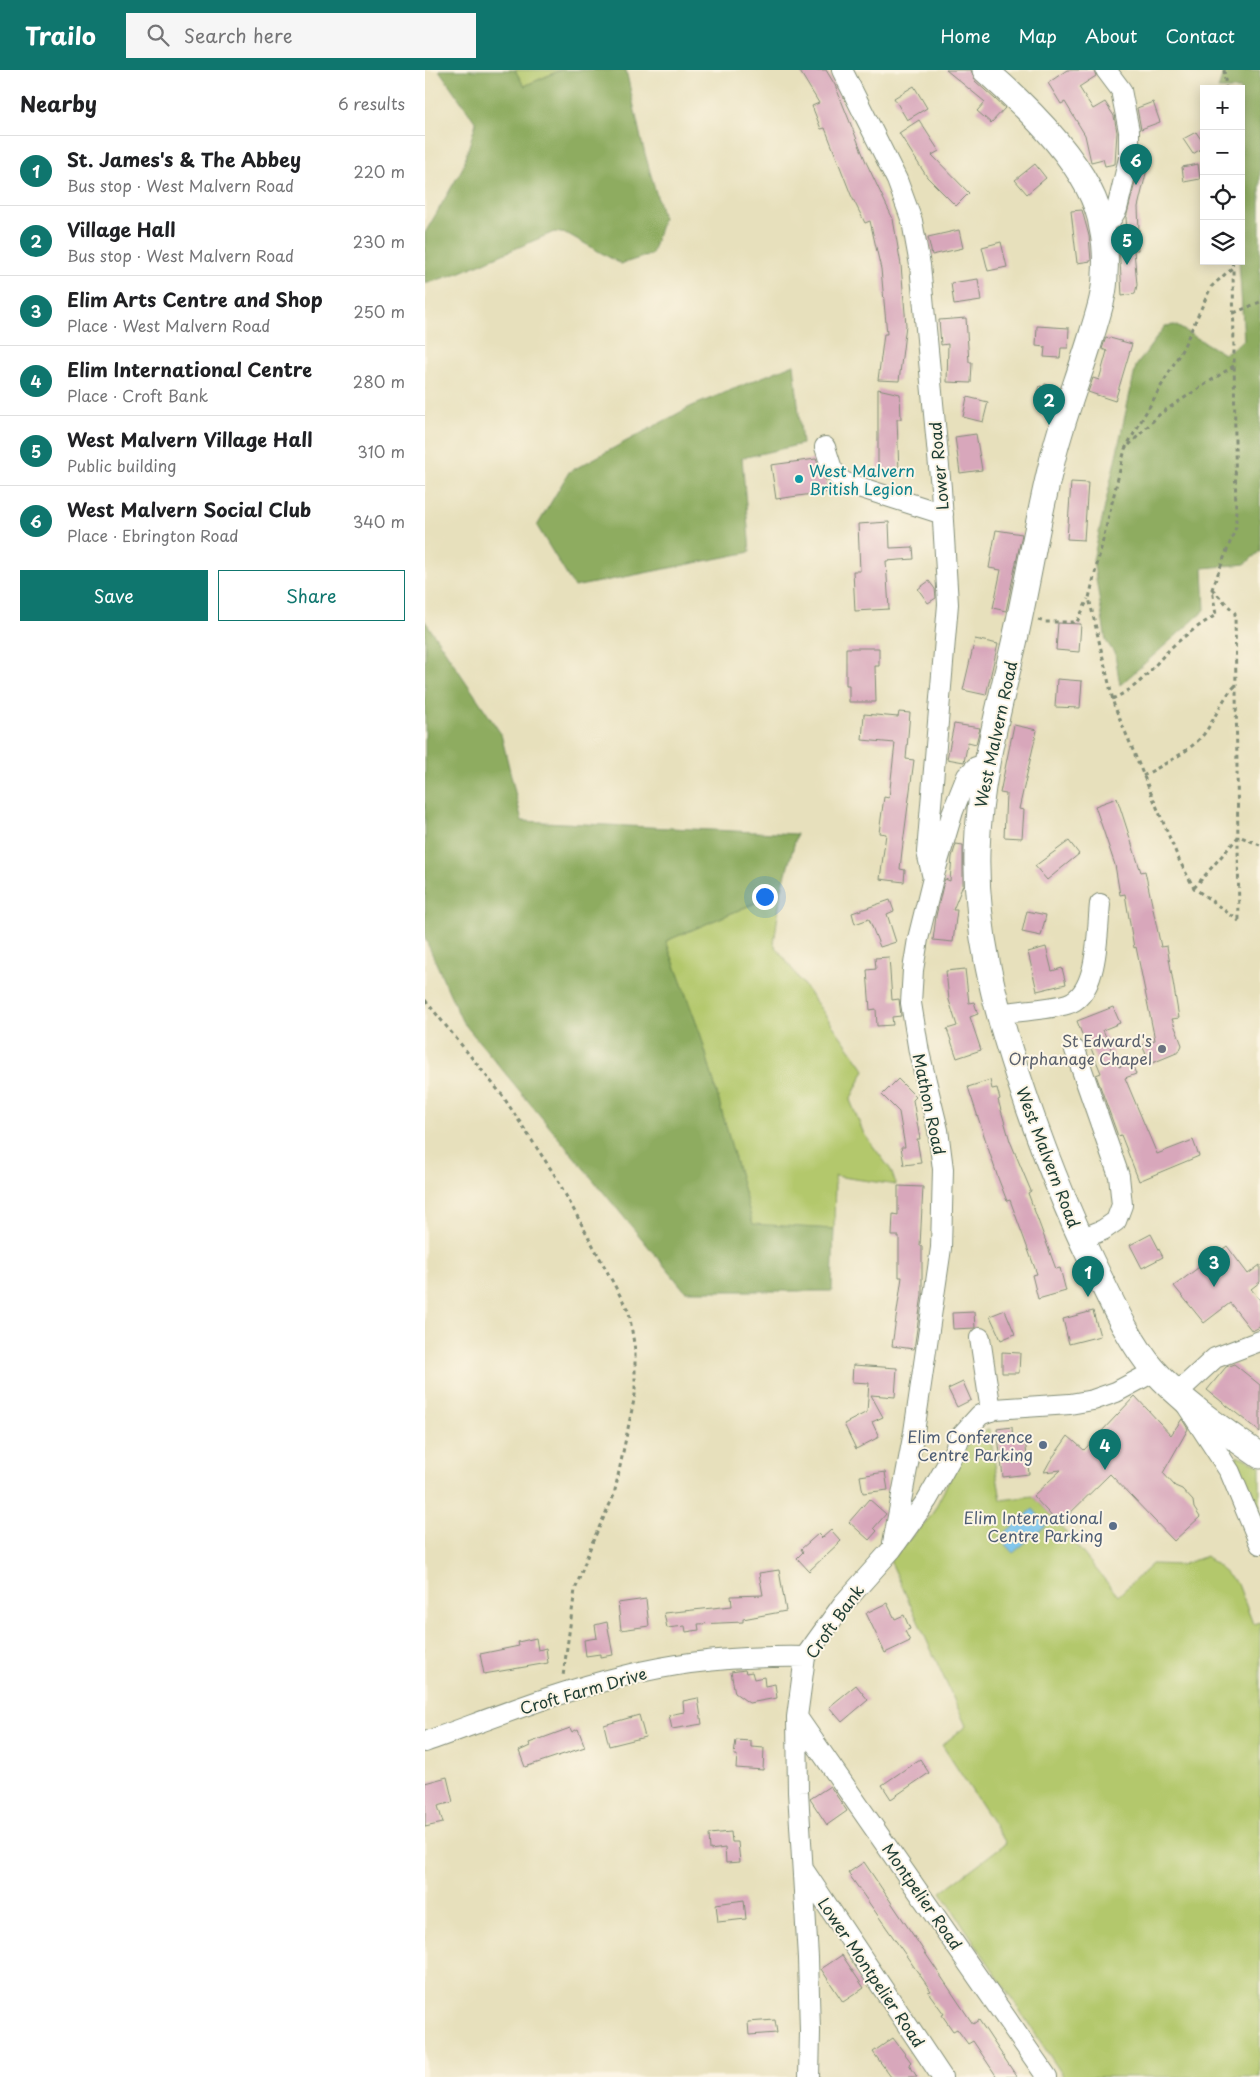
<!DOCTYPE html>
<html lang="en">
<head>
<meta charset="utf-8">
<style>
  body { margin:0; font-family:"Playpen Sans",sans-serif; background:#f6f6f6; color:#202124 }
  .controls { position:absolute; right:15px; top:15px; display:grid; overflow:hidden; border-radius:0px; box-shadow:0 2px 12px #0003 }
  .controls button { width:45px; height:45px; display:grid; place-items:center; padding:0; border:0; border-bottom:1px solid #e0e0e0; background:#fff; color:#202124; font:25px sans-serif }
  .you { position:absolute; left:339px; top:826px; width:18px; height:18px; margin:-12px; border:4px solid #fff; border-radius:50%; background:#1a73e8; box-shadow:0 0 0 8px #1a73e833 }
  .badge { display:grid; place-items:center; width:32px; height:32px; border-radius:50%; background:#0f766e; color:#fff; font-size:16px; font-weight:700 }
  .pin { position:absolute; translate:-50% -41px; filter:drop-shadow(0 1px 2px #0008) }
  .pin::after { content:''; position:absolute; top:26px; width:18px; height:15px; background:inherit; clip-path:polygon(0 0,100% 0,50% 100%) }
  .list { margin:0; padding:0; list-style:none }
  h2 { display:flex; justify-content:space-between; align-items:center; height:65px; margin:0; padding:0 20px; font-size:21px }
  h2 small { font-size:16px; font-weight:400; color:#757577 }
  .list li { display:grid; grid-template-columns:32px 1fr auto; gap:15px; align-items:center; box-sizing:border-box; height:70px; padding:0 20px; border-top:1px solid #e0e0e0 }
  .list b { display:block; font-size:19px; white-space:nowrap }
  .list p { margin:0; font-size:16px; white-space:nowrap; color:#757577 }
  .list em { font-size:16px; font-style:normal; color:#757577 }
  .actions { display:flex; gap:10px; padding:15px 20px }
  .actions a { flex:1; padding:11px 0; border:1px solid #0f766e; border-radius:0px; text-align:center; font-size:18px; color:#0f766e }
  .actions .main { background:#0f766e; color:#fff }
  .icon { flex:none; width:28px; height:28px; fill:none; stroke:currentColor; stroke-width:2; stroke-linecap:round; stroke-linejoin:round }
  .map { position:relative; flex:none; width:835px; height:2007px; overflow:hidden }
  header { display:flex; align-items:center; gap:30px; box-sizing:border-box; height:70px; padding:0 25px; background:#0f766e; color:#fff }
  header strong { font-size:24px }
  nav { display:flex; gap:28px; margin-inline-start:auto; font-size:18px }
  .search { width:350px; height:45px; background:#f6f6f6; display:flex; align-items:center; gap:12px; box-sizing:border-box; padding:0 18px; border-radius:0px; color:#757577; font-size:19px }
  main { display:flex }
  aside { flex:1; background:#fff }
  .map>svg:first-child { display:block }
  .green { fill:#b3c86c; stroke:#698250 }
  .forest { fill:#8eac60; stroke:#56744a }
  .water { fill:#73c1ed; stroke:#497f90 }
  .building { fill:#d8a7bb }
  .lines { fill:none; stroke-linecap:round; stroke-linejoin:round }
  .minor-casing { stroke:#838e78; stroke-width:22 }
  .major-casing { stroke:#838e78; stroke-width:27 }
  .path { stroke:#838e78; stroke-width:3; stroke-dasharray:4 4; stroke-linecap:butt }
  .minor { stroke:#fff; stroke-width:20 }
  .major { stroke:#fff; stroke-width:25 }
  .culture-dot { fill:#0f9aa8; stroke:#fcf5e5; stroke-width:2 }
  .worship-dot { fill:#6b7280; stroke:#fcf5e5; stroke-width:2 }
  .service-dot { fill:#5c6f8a; stroke:#fcf5e5; stroke-width:2 }
  .labels { text-anchor:middle; dominant-baseline:central; stroke-width:4; stroke-linejoin:round; paint-order:stroke }
  .street-label { font-size:16px; fill:#1f3d34; stroke:#fcf5e5 }
  .culture-label { font-size:16px; fill:#0d838f; stroke:#fcf5e5; text-anchor:start }
  .worship-label { font-size:16px; fill:#5b616d; stroke:#fcf5e5; text-anchor:end }
  .service-label { font-size:16px; fill:#4e5e75; stroke:#fcf5e5; text-anchor:end }
</style>
</head>
<body>
<header>
<strong>Trailo</strong>
<div class="search"><svg class="icon" aria-label="search" viewBox="0 0 24 24"><circle cx="10" cy="10" r="6"/><path d="M15 15l6 6"/></svg>Search here</div>
<nav><a>Home</a><a>Map</a><a>About</a><a>Contact</a></nav>
</header>
<main>
<aside>
<h2>Nearby<small>6 results</small></h2>
<ul class="list">
<li><span class="badge">1</span><div><b>St. James's &amp; The Abbey</b><p>Bus stop · West Malvern Road</p></div><em>220 m</em></li>
<li><span class="badge">2</span><div><b>Village Hall</b><p>Bus stop · West Malvern Road</p></div><em>230 m</em></li>
<li><span class="badge">3</span><div><b>Elim Arts Centre and Shop</b><p>Place · West Malvern Road</p></div><em>250 m</em></li>
<li><span class="badge">4</span><div><b>Elim International Centre</b><p>Place · Croft Bank</p></div><em>280 m</em></li>
<li><span class="badge">5</span><div><b>West Malvern Village Hall</b><p>Public building</p></div><em>310 m</em></li>
<li><span class="badge">6</span><div><b>West Malvern Social Club</b><p>Place · Ebrington Road</p></div><em>340 m</em></li>
</ul>
<div class="actions"><a class="main">Save</a><a>Share</a></div>
</aside>
<div class="map">
<svg width="835" height="2007" viewBox="0 0 835 2007">
  <rect width="100%" height="100%" fill="#fcf5e5"/>
  <filter id="ink" filterUnits="userSpaceOnUse"><feTurbulence type="fractalNoise" baseFrequency=".02" numOctaves="2"/><feDisplacementMap in="SourceGraphic" scale="10" xChannelSelector="R" yChannelSelector="G"/><feConvolveMatrix kernelMatrix="1 2 1 2 8 2 1 2 1" color-interpolation-filters="sRGB"/></filter>
  <filter id="wash" filterUnits="userSpaceOnUse"><feTurbulence type="fractalNoise" baseFrequency=".0096" numOctaves="4" result="noise"/><feDisplacementMap in="SourceGraphic" scale="20" xChannelSelector="R" yChannelSelector="G"/><feGaussianBlur stdDeviation="1.12" result="paint"/><feColorMatrix in="noise" values="0 0 0 0 0 0 0 0 0 0 0 0 0 0 0 0 0 1.4 0 .05"/><feComposite in="paint" operator="in"/></filter>
  <g filter="url(#wash)">
    <rect width="100%" height="100%" fill="#e7e0bc"/>
    <!-- green -->
    <path class="green" d="M 90,0 L 136,0 L 99,16 Z
      M 356,822 L 349,874 L 440,1000 L 425,1030 L 439,1064 L 466,1100 L 471,1115 L 410,1106 L 409,1159 L 328,1155 L 276,966 L 241,871 Z
      M 564,1359 L 576,1430 L 608,1426 L 634,1454 L 693,1526 L 727,1494 L 756,1495 L 781,1486 L 813,1514 L 828,1554 L 835,1552 L 835,2007 L 639,2007 L 516,1822 L 581,1773 L 517,1675 L 541,1656 L 465,1490 L 506,1446 L 545,1370 Z
      M 812,1385 L 835,1395 L 835,1447 C 827,1431 809,1402 812,1385 Z"/>
    <!-- forest -->
    <path class="forest" d="M 14,0 L 90,0 L 99,16 L 136,0 L 201,0 L 217,73 L 238,148 L 227,184 L 196,194 L 143,164 L 129,162 L 36,202 L 0,214 L 0,163 L 37,99 L 51,53 Z
      M 799,0 L 835,0 L 835,481 L 820,494 L 778,498 L 780,540 L 695,615 L 690,584 L 681,571 L 668,490 L 711,296 L 740,256 L 750,255 L 799,284 L 819,270 L 814,191 L 816,191 L 816,19 L 793,19 Z
      M 369,294 L 377,374 L 317,388 L 325,482 L 149,517 L 112,456 L 144,402 L 265,337 Z
      M 0,551 L 76,664 L 97,751 L 372,764 L 356,822 L 241,871 L 276,966 L 328,1154 L 409,1159 L 407,1221 L 260,1221 L 37,951 L 0,868 Z"/>
    <!-- water -->
    <path class="water" d="M 608,1439 L 621,1455 L 588,1483 L 574,1468 Z"/>
    <g id="blocks">
      <!-- building -->
      <path class="building" d="M 374,0 L 401,0 L 410,15 L 441,92 L 468,149 L 476,195 L 481,255 L 474,311 L 453,310 L 459,264 L 462,264 L 456,199 L 445,151 L 440,153 L 426,125 L 400,58 L 396,59 L 387,36 L 394,33 Z
        M 521,0 L 546,0 L 550,11 L 580,38 L 566,53 L 552,41 L 560,32 Z
        M 642,0 L 669,0 L 671,6 L 654,17 L 668,39 L 680,32 L 689,46 L 692,62 L 690,94 L 680,96 L 678,89 L 666,92 L 660,65 L 640,32 L 636,34 L 623,13 Z
        M 489,16 L 502,38 L 482,50 L 469,28 Z
        M 728,32 L 735,52 L 716,59 L 712,38 Z
        M 494,50 L 514,81 L 507,85 L 544,123 L 531,136 L 502,107 L 474,63 Z
        M 771,62 L 779,74 L 779,77 L 768,84 L 758,69 Z
        M 715,93 L 723,95 L 713,137 L 714,161 L 702,161 L 701,148 Z
        M 610,94 L 621,108 L 602,124 L 590,110 Z
        M 773,94 L 775,109 L 759,112 L 757,97 Z
        M 657,140 L 664,166 L 666,191 L 652,193 L 646,141 Z
        M 534,160 L 538,178 L 507,185 L 503,167 Z
        M 711,162 L 713,180 L 709,180 L 712,215 L 710,224 L 697,226 L 694,172 L 699,171 L 699,163 Z
        M 576,172 L 582,197 L 563,201 L 557,177 Z
        M 553,209 L 556,231 L 529,235 L 526,213 Z
        M 541,248 L 544,292 L 547,292 L 546,313 L 522,312 L 523,274 L 516,275 L 514,250 Z
        M 612,256 L 644,258 L 643,278 L 636,278 L 635,288 L 619,287 L 620,277 L 611,276 Z
        M 681,267 L 707,274 L 690,331 L 663,322 L 668,308 L 674,310 L 682,281 L 677,279 Z
        M 620,314 L 634,319 L 626,342 L 612,338 L 614,330 L 610,329 L 615,316 L 618,317 Z
        M 453,319 L 475,324 L 476,349 L 472,349 L 474,402 L 453,403 Z
        M 542,327 L 563,332 L 558,352 L 538,347 Z
        M 551,364 L 557,400 L 535,403 L 530,367 Z
        M 391,389 L 400,409 L 402,422 L 351,429 L 346,395 Z
        M 646,412 L 663,413 L 659,470 L 642,469 Z
        M 464,452 L 465,478 L 488,477 L 489,489 L 461,491 L 464,539 L 430,541 L 428,501 L 435,501 L 433,454 Z
        M 571,460 L 597,464 L 581,541 L 568,538 L 576,500 L 564,498 Z
        M 504,511 L 510,519 L 511,528 L 503,533 L 493,519 Z
        M 633,553 L 656,554 L 654,582 L 631,580 Z
        M 550,569 L 573,574 L 561,625 L 538,620 Z
        M 421,578 L 454,578 L 454,596 L 450,596 L 451,632 L 424,632 L 424,615 L 421,615 Z
        M 632,609 L 657,611 L 655,638 L 630,637 Z
        M 474,642 L 485,643 L 481,689 L 489,690 L 477,781 L 475,799 L 480,800 L 479,812 L 455,809 L 461,764 L 454,763 L 459,727 L 464,728 L 470,673 L 437,670 L 439,644 L 473,647 Z
        M 529,654 L 555,658 L 551,674 L 543,672 L 539,692 L 522,689 Z
        M 589,655 L 612,660 L 594,739 L 599,740 L 597,768 L 579,767 L 581,724 L 575,723 Z
        M 692,728 L 716,802 L 720,801 L 736,877 L 742,876 L 754,948 L 747,949 L 757,975 L 754,982 L 725,994 L 717,975 L 730,970 L 711,877 L 709,878 L 700,824 L 695,825 L 690,795 L 670,736 Z
        M 644,771 L 654,784 L 622,810 L 610,796 Z
        M 531,774 L 538,775 L 538,815 L 528,840 L 532,840 L 528,872 L 508,870 L 511,846 L 519,811 L 520,809 L 525,811 L 527,787 Z
        M 465,830 L 469,841 L 462,844 L 471,872 L 455,877 L 444,849 L 430,854 L 427,843 Z
        M 602,841 L 621,845 L 616,866 L 597,862 Z
        M 621,877 L 627,901 L 637,898 L 641,914 L 612,921 L 603,882 Z
        M 464,887 L 467,930 L 474,929 L 476,946 L 467,947 L 468,955 L 452,956 L 451,939 L 445,940 L 442,900 L 451,899 L 450,888 Z
        M 540,899 L 544,933 L 549,932 L 553,944 L 545,947 L 556,980 L 532,988 L 522,959 L 532,956 L 524,930 L 521,901 Z
        M 688,937 L 695,953 L 678,960 L 694,997 L 706,992 L 711,1004 L 700,1008 L 732,1084 L 768,1070 L 774,1086 L 714,1111 L 696,1065 L 693,1066 L 671,1005 L 676,1003 L 661,966 L 658,967 L 652,951 Z
        M 473,1009 L 491,1027 L 488,1030 L 495,1069 L 492,1069 L 496,1093 L 479,1095 L 476,1077 L 480,1077 L 474,1042 L 457,1025 Z
        M 565,1010 L 567,1019 L 572,1018 L 575,1029 L 573,1030 L 585,1071 L 606,1121 L 603,1123 L 631,1199 L 635,1198 L 641,1221 L 613,1229 L 607,1205 L 612,1204 L 585,1130 L 582,1131 L 573,1108 L 543,1017 Z
        M 473,1116 L 498,1117 L 495,1176 L 497,1176 L 497,1225 L 489,1279 L 467,1276 L 477,1207 L 474,1207 L 474,1166 L 467,1166 L 468,1144 L 473,1145 Z
        M 726,1164 L 738,1187 L 717,1198 L 705,1175 Z
        M 802,1176 L 823,1204 L 835,1195 L 835,1212 L 826,1219 L 835,1230 L 835,1257 L 827,1261 L 805,1233 L 779,1253 L 749,1216 Z
        M 580,1240 L 590,1264 L 576,1270 L 565,1246 Z
        M 668,1241 L 675,1266 L 644,1274 L 638,1249 Z
        M 549,1242 L 550,1258 L 528,1259 L 527,1243 Z
        M 577,1282 L 595,1283 L 594,1303 L 577,1303 Z
        M 809,1294 L 835,1315 L 835,1362 L 782,1320 L 801,1297 Z
        M 428,1295 L 472,1298 L 470,1327 L 446,1325 L 458,1347 L 447,1352 L 454,1367 L 431,1379 L 419,1354 L 442,1342 L 444,1313 L 427,1312 Z
        M 538,1312 L 546,1330 L 532,1337 L 523,1319 Z
        M 710,1326 L 746,1365 L 757,1349 L 763,1359 L 738,1403 L 750,1416 L 757,1419 L 768,1431 L 769,1438 L 775,1447 L 749,1471 L 685,1404 L 634,1454 L 608,1426 L 636,1400 L 619,1402 L 625,1391 L 643,1366 L 659,1380 Z
        M 587,1357 L 588,1371 L 600,1369 L 604,1404 L 578,1407 L 572,1359 Z
        M 460,1402 L 463,1420 L 438,1423 L 435,1406 Z
        M 444,1429 L 461,1444 L 449,1458 L 452,1461 L 444,1470 L 424,1452 Z
        M 406,1460 L 416,1471 L 384,1501 L 372,1488 L 378,1482 L 376,1479 L 393,1464 L 397,1468 Z
        M 354,1500 L 361,1541 L 318,1549 L 318,1552 L 273,1554 L 274,1560 L 261,1562 L 260,1556 L 242,1558 L 239,1543 L 307,1536 L 306,1526 L 338,1525 L 334,1503 Z
        M 221,1529 L 224,1556 L 196,1560 L 193,1533 Z
        M 462,1533 L 470,1549 L 479,1545 L 485,1559 L 480,1561 L 485,1571 L 460,1583 L 441,1543 Z
        M 182,1552 L 188,1585 L 175,1587 L 175,1584 L 161,1586 L 159,1570 L 172,1568 L 170,1555 Z
        M 111,1568 L 113,1580 L 121,1578 L 123,1593 L 59,1604 L 55,1584 L 94,1576 L 93,1572 Z
        M 320,1600 L 321,1603 L 327,1602 L 329,1609 L 339,1607 L 340,1616 L 350,1614 L 352,1628 L 324,1633 L 310,1623 L 306,1602 Z
        M 431,1615 L 443,1630 L 417,1652 L 404,1637 Z
        M 273,1628 L 277,1654 L 247,1659 L 244,1645 L 259,1642 L 258,1631 Z
        M 214,1645 L 220,1667 L 184,1676 L 179,1655 Z
        M 145,1658 L 147,1662 L 153,1659 L 160,1677 L 100,1697 L 94,1681 L 105,1676 L 104,1673 Z
        M 311,1670 L 326,1671 L 326,1677 L 339,1678 L 338,1700 L 311,1698 L 312,1685 L 309,1685 Z
        M 495,1689 L 504,1703 L 466,1729 L 457,1715 Z
        M 22,1707 L 28,1732 L 13,1736 L 18,1753 L 0,1757 L 0,1713 Z
        M 405,1716 L 422,1741 L 402,1755 L 385,1729 Z
        M 306,1762 L 307,1772 L 313,1772 L 315,1792 L 301,1793 L 300,1778 L 285,1780 L 284,1764 Z
        M 439,1792 L 548,1954 L 554,1950 L 592,2007 L 572,2007 L 548,1971 L 543,1974 L 532,1959 L 528,1961 L 517,1945 L 519,1944 L 503,1922 L 506,1921 L 423,1803 Z
        M 319,1830 L 321,1849 L 293,1852 L 291,1834 Z
        M 417,1885 L 439,1918 L 418,1932 L 396,1899 Z
        M 350,1950 L 352,1963 L 324,1965 L 323,1952 Z
        M 468,1968 L 486,1992 L 484,1994 L 492,2007 L 466,2007 L 448,1982 Z"/>
    </g>
  </g>
  <g filter="url(#ink)">
    <use href="#blocks" fill-opacity="0" stroke="#838e78" stroke-width="1"/>
    <g class="lines">
      <!-- minor casing -->
      <g class="minor-casing">
        <path id="minor" d="M 417,0 L 472,110 L 487,151 L 495,195 L 516,418 L 523,534 L 502,782 L 508,808
          M 677,155 L 686,149 L 692,139 L 704,88 L 704,61 L 696,20 L 681,0
          M 400,377 L 407,399 L 418,412 L 518,444
          M 574,944 C 596,940 621,940 642,934 C 674,925 672,861 675,834
          M 650,980 L 694,1106 L 697,1135 L 691,1151 L 678,1160 L 656,1169
          M 555,1268 L 566,1341
          M 835,1271 L 790,1288 L 753,1322 L 805,1402 L 835,1474
          M 468,1473 L 489,1362 L 516,1178 L 518,1099 L 513,1060 L 494,982 L 486,933 L 488,900 L 493,869 L 508,808 L 528,741 L 542,706 L 551,697 L 561,695
          M 372,1647 L 622,2007
          M 0,1672 C 65,1649 131,1622 199,1606 C 257,1591 320,1586 380,1587
          M 378,1799 L 517,2007
          M 384,2007 L 385,1962 L 383,1888 L 373,1722 L 372,1647 L 380,1587 L 418,1534 L 467,1479 L 502,1430 L 527,1386 L 535,1367 L 555,1345 L 570,1339 L 645,1334 L 668,1330 L 691,1322 L 730,1301"/>
      </g>
      <!-- major casing -->
      <g class="major-casing">
        <path id="major" d="M 560,0 C 602,37 669,100 677,158 C 680,172 681,189 680,204 C 680,224 673,244 667,264 C 654,308 636,351 626,396 C 612,453 603,511 590,569 C 574,639 554,709 552,781 C 550,858 569,934 593,1006 C 614,1070 638,1132 667,1192 C 685,1228 702,1268 728,1299 C 758,1333 798,1360 835,1386"/>
      </g>
      <!-- path -->
      <path class="path" d="M 799,0 L 801,19
        M 807,191 L 808,197 L 786,217 L 758,278 L 700,379 L 664,528 L 689,635 L 754,790 L 769,818 L 814,851
        M 809,243 L 835,232
        M 704,375 L 736,343 L 810,295
        M 787,519 L 810,543 L 814,851
        M 613,550 L 620,552 L 652,552 L 663,529
        M 687,629 C 719,615 726,597 749,575 C 762,564 776,554 791,545 L 787,519 L 811,457 L 808,197
        M 718,706 C 739,694 763,683 779,664 C 791,648 796,629 811,615
        M 769,818 L 814,766 L 835,775
        M 0,930 L 77,1025 L 131,1107 L 204,1242 L 210,1280 L 210,1325 L 189,1425 L 167,1473 L 150,1520 L 138,1606"/>
      <!-- minor -->
      <use href="#minor" class="minor"/>
      <!-- major -->
      <use href="#major" class="major"/>
    </g>
  </g>
  <!-- markers -->
  <circle class="culture-dot" cx="374" cy="409" r="5"/>
  <circle class="worship-dot" cx="737" cy="979" r="5"/>
  <g class="service-dot">
    <circle cx="618" cy="1375" r="5"/>
    <circle cx="688" cy="1456" r="5"/>
  </g>
  <g class="labels">
    <!-- street labels -->
    <g class="street-label">
      <text transform="translate(513 396) rotate(-95)">Lower Road</text>
      <text transform="translate(570 664) rotate(-78)">West Malvern Road</text>
      <text transform="translate(505 1034) rotate(78)">Mathon Road</text>
      <text transform="translate(624 1087) rotate(69)">West Malvern Road</text>
      <text transform="translate(409 1551) rotate(-54)">Croft Bank</text>
      <text transform="translate(158 1620) rotate(-16)">Croft Farm Drive</text>
      <text transform="translate(498 1826) rotate(55)">Montpelier Road</text>
      <text transform="translate(447 1902) rotate(56)">Lower Montpelier Road</text>
    </g>
    <!-- culture labels -->
    <g class="culture-label">
      <text x="384" y="400">West Malvern<tspan x="384" dy="18">British Legion</tspan></text>
    </g>
    <!-- worship labels -->
    <g class="worship-label">
      <text x="727" y="970">St Edward's<tspan x="727" dy="18">Orphanage Chapel</tspan></text>
    </g>
    <!-- service labels -->
    <g class="service-label">
      <text x="608" y="1366">Elim Conference<tspan x="608" dy="18">Centre Parking</tspan></text>
      <text x="678" y="1447">Elim International<tspan x="678" dy="18">Centre Parking</tspan></text>
    </g>
  </g>
</svg>
<div class="controls">
<button>+</button>
<button>−</button>
<button><svg class="icon" aria-label="locate" viewBox="0 0 24 24"><circle cx="12" cy="12" r="6"/><path d="M12 2v4M12 18v4M2 12h4M18 12h4"/></svg></button>
<button><svg class="icon" aria-label="layers" viewBox="0 0 24 24"><path d="M12 4l9 5-9 5-9-5zM3 14l9 5 9-5"/></svg></button>
</div>
<div class="you"></div>
<div class="pin badge" style="left:663px;top:1227px">1</div>
<div class="pin badge" style="left:624px;top:355px">2</div>
<div class="pin badge" style="left:789px;top:1217px">3</div>
<div class="pin badge" style="left:680px;top:1400px">4</div>
<div class="pin badge" style="left:702px;top:195px">5</div>
<div class="pin badge" style="left:711px;top:115px">6</div>
</div>
</main>
</body>
</html>
